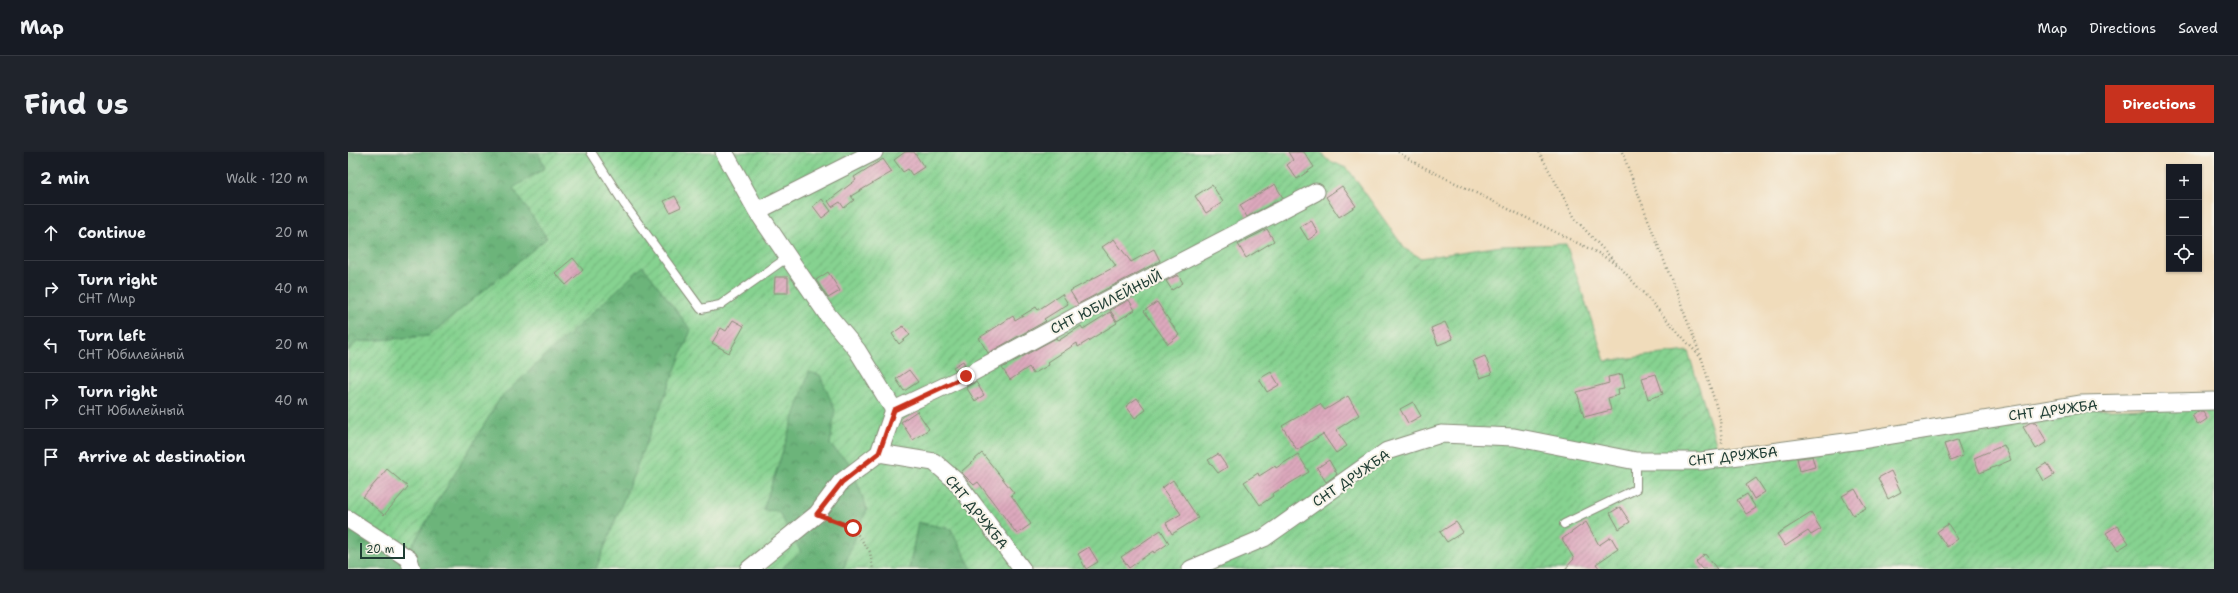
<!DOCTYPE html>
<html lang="en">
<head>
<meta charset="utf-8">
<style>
  body { margin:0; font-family:"Shantell Sans",sans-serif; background:#20242c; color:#f1f3f6 }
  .controls { position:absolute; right:12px; top:12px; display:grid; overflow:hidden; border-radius:0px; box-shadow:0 1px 3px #0004 }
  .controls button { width:36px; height:36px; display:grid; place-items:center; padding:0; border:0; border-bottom:1px solid #363941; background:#171b24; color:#f1f3f6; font:20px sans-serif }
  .scale { position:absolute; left:12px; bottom:10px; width:45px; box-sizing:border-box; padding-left:4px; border:2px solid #1f3d34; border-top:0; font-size:11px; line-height:14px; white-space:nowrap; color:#1f3d34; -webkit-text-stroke:3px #f7f3e8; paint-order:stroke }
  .stop { position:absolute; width:12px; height:12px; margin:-9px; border:3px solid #c8321e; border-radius:50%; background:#fff }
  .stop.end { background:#c8321e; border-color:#fff; box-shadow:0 1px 4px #0008 }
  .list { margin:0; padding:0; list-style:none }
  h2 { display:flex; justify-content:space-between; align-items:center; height:52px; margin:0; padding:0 16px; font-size:17px }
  h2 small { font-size:13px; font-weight:400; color:#9ea1a6 }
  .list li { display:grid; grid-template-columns:26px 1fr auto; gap:12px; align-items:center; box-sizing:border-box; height:56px; padding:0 16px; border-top:1px solid #363941 }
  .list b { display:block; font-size:15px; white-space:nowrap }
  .list p { margin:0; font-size:13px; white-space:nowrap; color:#9ea1a6 }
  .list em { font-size:13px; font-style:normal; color:#9ea1a6 }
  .icon { flex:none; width:22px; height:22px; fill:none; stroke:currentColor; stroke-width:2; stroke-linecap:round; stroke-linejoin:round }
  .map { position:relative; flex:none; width:1866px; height:417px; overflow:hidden; border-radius:0px }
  header { display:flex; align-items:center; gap:24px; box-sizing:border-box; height:56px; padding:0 20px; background:#171b24; border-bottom:1px solid #363941 }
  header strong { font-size:19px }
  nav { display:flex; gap:22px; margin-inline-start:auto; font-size:14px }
  .intro { display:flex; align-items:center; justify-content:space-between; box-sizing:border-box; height:96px; padding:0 24px }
  h1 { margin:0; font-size:28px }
  .button { padding:10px 18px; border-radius:0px; background:#c8321e; color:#fff; font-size:14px; font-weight:700 }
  main { display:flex; gap:24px; padding:0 24px }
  aside { flex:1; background:#171b24; border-radius:0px; box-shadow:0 1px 3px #0004 }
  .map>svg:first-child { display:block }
  .forest { fill:url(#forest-crowns); stroke:#467857 }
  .garden { fill:url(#garden-furrows); stroke:#528862 }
  .building { fill:url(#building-hatch) }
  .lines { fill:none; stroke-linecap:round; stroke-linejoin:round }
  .service-casing { stroke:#888c78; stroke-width:10 }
  .minor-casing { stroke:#888c78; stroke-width:19 }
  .path { stroke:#888c78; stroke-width:2.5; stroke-dasharray:1 3; stroke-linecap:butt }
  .service { stroke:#fff; stroke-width:8 }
  .minor { stroke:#fff; stroke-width:17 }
  .route { stroke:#c8321e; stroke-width:5 }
  .labels { text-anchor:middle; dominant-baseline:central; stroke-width:4; stroke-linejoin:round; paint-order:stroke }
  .street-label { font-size:14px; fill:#1f3d34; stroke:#f7f3e8 }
</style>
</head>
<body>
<header>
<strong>Map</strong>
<nav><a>Map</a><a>Directions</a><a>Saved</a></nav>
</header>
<div class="intro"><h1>Find us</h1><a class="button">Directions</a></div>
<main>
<aside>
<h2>2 min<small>Walk · 120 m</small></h2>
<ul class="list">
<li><svg class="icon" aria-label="ahead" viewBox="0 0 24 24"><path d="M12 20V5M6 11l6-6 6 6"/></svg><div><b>Continue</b></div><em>20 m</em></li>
<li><svg class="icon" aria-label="right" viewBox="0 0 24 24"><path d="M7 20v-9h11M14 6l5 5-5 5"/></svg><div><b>Turn right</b><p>СНТ Мир</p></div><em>40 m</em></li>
<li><svg class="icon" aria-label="left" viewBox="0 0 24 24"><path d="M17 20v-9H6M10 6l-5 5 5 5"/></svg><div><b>Turn left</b><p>СНТ Юбилейный</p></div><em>20 m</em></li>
<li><svg class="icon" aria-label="right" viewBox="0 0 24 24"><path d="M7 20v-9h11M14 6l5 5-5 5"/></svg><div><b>Turn right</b><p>СНТ Юбилейный</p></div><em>40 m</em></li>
<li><svg class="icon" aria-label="arrive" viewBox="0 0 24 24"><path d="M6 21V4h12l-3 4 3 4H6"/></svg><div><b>Arrive at destination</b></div></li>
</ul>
</aside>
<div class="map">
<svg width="1866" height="417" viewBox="0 0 1866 417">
  <defs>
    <pattern id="forest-crowns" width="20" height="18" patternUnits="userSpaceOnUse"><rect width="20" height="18" fill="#6cb47a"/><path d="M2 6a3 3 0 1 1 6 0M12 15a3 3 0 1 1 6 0" fill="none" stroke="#589465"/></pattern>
    <pattern id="garden-furrows" width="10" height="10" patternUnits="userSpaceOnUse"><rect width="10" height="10" fill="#86d290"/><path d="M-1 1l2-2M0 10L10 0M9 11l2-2" fill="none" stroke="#6dac76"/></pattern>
    <pattern id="building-hatch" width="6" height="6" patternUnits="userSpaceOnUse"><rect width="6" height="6" fill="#dda9bd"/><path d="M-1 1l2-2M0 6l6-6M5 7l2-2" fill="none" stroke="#b38b9a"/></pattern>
  </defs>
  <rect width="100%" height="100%" fill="#f7f3e8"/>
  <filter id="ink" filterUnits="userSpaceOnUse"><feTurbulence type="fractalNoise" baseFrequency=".025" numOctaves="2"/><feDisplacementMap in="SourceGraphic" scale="8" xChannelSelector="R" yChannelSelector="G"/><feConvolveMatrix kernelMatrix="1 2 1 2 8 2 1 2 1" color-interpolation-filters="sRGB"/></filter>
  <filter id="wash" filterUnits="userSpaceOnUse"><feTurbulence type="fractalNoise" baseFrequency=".012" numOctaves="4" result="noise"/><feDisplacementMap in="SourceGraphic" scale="16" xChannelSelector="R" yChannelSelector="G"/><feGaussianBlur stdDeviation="0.9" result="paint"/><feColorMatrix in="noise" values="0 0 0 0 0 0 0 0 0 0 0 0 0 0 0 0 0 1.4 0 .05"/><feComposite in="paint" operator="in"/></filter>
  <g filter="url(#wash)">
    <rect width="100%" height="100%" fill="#f0dcbb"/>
    <!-- forest -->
    <path class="forest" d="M 0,0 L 190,0 L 197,16 L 166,36 L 199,86 L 81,184 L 9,190 L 0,199 Z
      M 295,114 L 343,178 L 248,417 L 0,417 L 0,375 L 54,410 L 152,246 Z
      M 461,219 L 472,223 L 488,258 L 482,293 L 502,311 L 519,357 L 495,417 L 433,417 L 452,399 L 415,358 Z
      M 570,370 L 603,377 L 624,417 L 561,417 Z"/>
    <!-- garden -->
    <path class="garden" d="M 190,0 L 973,0 L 978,7 L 1000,17 L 1057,97 L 1073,106 L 1153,94 L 1218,92 L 1257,209 L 1340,199 L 1374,311 L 1733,258 L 1866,254 L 1866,417 L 624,417 L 603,377 L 570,370 L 561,417 L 495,417 L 519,357 L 502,311 L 482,293 L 487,258 L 472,223 L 461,220 L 415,358 L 430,359 L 453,400 L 433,417 L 248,417 L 343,178 L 295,114 L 152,246 L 54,410 L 0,375 L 0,199 L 8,190 L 81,184 L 199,86 L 165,36 L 197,16 Z"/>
    <g id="blocks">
      <!-- building -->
      <path class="building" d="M 557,0 L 566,0 L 576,15 L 564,23 L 560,17 L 555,20 L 546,8 Z
        M 940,0 L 956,0 L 966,15 L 949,27 L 939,13 L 945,8 Z
        M 535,7 L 544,20 L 503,44 L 506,48 L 496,56 L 492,50 L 484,55 L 480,49 L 508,28 L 506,25 Z
        M 927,32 L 935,46 L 899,65 L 892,53 Z
        M 864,33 L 875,50 L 858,61 L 847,44 Z
        M 994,34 L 1008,54 L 991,65 L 978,45 Z
        M 327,44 L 333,55 L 322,60 L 316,49 Z
        M 474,47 L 483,59 L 474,66 L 465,54 Z
        M 963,68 L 970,81 L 960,88 L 952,75 Z
        M 919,77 L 926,89 L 898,106 L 890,92 Z
        M 766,87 L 783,110 L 806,97 L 812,109 L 730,152 L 722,139 L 768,114 L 754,95 Z
        M 225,106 L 235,118 L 218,133 L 207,121 Z
        M 480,120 L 492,139 L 480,146 L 468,128 Z
        M 830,123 L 835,131 L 824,138 L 818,129 Z
        M 427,125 L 440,125 L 440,141 L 426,141 Z
        M 714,142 L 720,152 L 696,167 L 698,169 L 640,201 L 631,186 L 665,164 L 667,168 L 688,155 L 690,158 Z
        M 781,148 L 787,158 L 769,169 L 762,158 Z
        M 809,150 L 831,183 L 820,192 L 796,159 Z
        M 762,160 L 769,171 L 730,195 L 729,191 L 700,210 L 701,213 L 685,222 L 681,215 L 662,228 L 654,216 L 708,186 L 710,189 L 733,174 L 735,177 Z
        M 385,168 L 396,174 L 381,201 L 364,191 L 373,176 L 378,179 Z
        M 1097,170 L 1105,187 L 1090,193 L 1083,176 Z
        M 555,174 L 562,183 L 551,192 L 544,182 Z
        M 1137,204 L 1144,222 L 1132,226 L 1125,209 Z
        M 615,209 L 617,213 L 607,218 L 605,215 Z
        M 561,218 L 570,230 L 556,239 L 548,227 Z
        M 923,220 L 931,233 L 919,240 L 911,227 Z
        M 1274,222 L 1277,236 L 1270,237 L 1271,243 L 1260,246 L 1263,258 L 1236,265 L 1229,240 L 1261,231 L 1260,225 Z
        M 1308,222 L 1315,242 L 1300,247 L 1294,226 Z
        M 628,230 L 636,243 L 627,249 L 618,235 Z
        M 1000,244 L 1011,263 L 988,278 L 999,294 L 988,301 L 975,282 L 949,298 L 934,274 L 972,252 L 977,258 Z
        M 789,246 L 798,258 L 787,266 L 778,254 Z
        M 1065,250 L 1073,264 L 1060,271 L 1052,257 Z
        M 569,259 L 581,277 L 565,288 L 553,270 Z
        M 1850,259 L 1855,259 L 1859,267 L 1850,273 L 1844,263 Z
        M 1683,270 L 1687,270 L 1699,290 L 1688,297 L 1675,275 Z
        M 1609,288 L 1615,304 L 1602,309 L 1596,292 Z
        M 1656,293 L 1663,308 L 1632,321 L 1626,306 Z
        M 634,301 L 666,341 L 663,343 L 683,372 L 669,382 L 630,330 L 626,333 L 613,320 Z
        M 870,302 L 879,315 L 870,321 L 860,308 Z
        M 950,302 L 961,320 L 924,342 L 925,344 L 912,353 L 896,330 L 910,321 L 911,324 L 927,314 L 928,316 Z
        M 1464,304 L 1467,315 L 1452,319 L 1449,306 Z
        M 981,308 L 989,322 L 978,330 L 969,316 Z
        M 1699,311 L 1706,323 L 1696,329 L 1689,317 Z
        M 39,317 L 60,335 L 36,363 L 15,345 Z
        M 1543,319 L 1553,340 L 1540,347 L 1530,326 Z
        M 1408,326 L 1417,340 L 1406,347 L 1398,333 Z
        M 825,328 L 850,366 L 824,382 L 818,371 L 833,362 L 814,336 Z
        M 1507,337 L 1518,356 L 1505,363 L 1494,344 Z
        M 1399,342 L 1408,356 L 1398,362 L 1389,348 Z
        M 1272,355 L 1282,370 L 1271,377 L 1262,361 Z
        M 1463,361 L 1473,377 L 1463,383 L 1460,379 L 1437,394 L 1429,382 Z
        M 1108,370 L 1115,380 L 1099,390 L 1092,380 Z
        M 1238,370 L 1251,393 L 1263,385 L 1270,397 L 1248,412 L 1252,417 L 1217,417 L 1226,407 L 1214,387 Z
        M 1600,372 L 1610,387 L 1599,395 L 1589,380 Z
        M 1769,374 L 1781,391 L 1770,398 L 1758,381 Z
        M 813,378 L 821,391 L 806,401 L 805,399 L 781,416 L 773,405 Z
        M 741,395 L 750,410 L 738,417 L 730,402 Z
        M 1357,402 L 1369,417 L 1354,417 L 1348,410 Z"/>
    </g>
  </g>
  <g filter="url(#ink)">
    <use href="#blocks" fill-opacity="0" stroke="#888c78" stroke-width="1"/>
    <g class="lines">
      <!-- service casing -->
      <g class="service-casing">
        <path id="service" d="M 243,0 L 277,53 L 353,157 L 372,153 L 440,105
          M 1216,372 L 1288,337 L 1288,309"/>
      </g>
      <!-- minor casing -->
      <g class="minor-casing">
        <path id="minor" d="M 376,0 L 409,59 L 440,105 L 479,162 L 509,198 L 546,258 L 531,301
          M 409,59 L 526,0
          M 546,258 L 618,224 L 736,160 L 968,40
          M 531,301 L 586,310 L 608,329 L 674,417
          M 0,367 L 61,407 L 64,417
          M 401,417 L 469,362 L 493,330 L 531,301
          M 843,417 L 916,386 L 1039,299 L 1093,282 L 1166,285 L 1288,309 L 1353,309 L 1513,288 L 1733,252 L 1866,249"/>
      </g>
      <!-- path -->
      <path class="path" d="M 1050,0 L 1071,13 L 1252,102 L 1272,115 L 1354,207
        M 1191,0 L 1228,68 L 1269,112
        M 1274,0 L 1354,207 L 1372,267 L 1374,292
        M 483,367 L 505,376 L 522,400 L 525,417"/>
      <!-- service -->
      <use href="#service" class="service"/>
      <!-- minor -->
      <use href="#minor" class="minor"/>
    </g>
  </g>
  <g class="lines" filter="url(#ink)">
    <!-- route -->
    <path class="route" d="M 505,376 L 469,362 L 494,330 L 531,301 L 546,258 L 618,224"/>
  </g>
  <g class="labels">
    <!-- street labels -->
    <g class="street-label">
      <text transform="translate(758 150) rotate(-27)">СНТ ЮБИЛЕЙНЫЙ</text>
      <text transform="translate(1705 258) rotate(-7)">СНТ ДРУЖБА</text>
      <text transform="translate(1385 304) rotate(-6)">СНТ ДРУЖБА</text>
      <text transform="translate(1003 326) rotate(-34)">СНТ ДРУЖБА</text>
      <text transform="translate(629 360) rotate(51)">СНТ ДРУЖБА</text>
    </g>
  </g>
</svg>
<div class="controls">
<button>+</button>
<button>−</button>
<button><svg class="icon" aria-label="locate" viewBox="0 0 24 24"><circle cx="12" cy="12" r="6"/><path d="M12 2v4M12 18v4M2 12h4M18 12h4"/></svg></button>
</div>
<div class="scale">20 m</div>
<div class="stop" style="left:505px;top:376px"></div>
<div class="stop end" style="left:618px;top:224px"></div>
</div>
</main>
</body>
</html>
